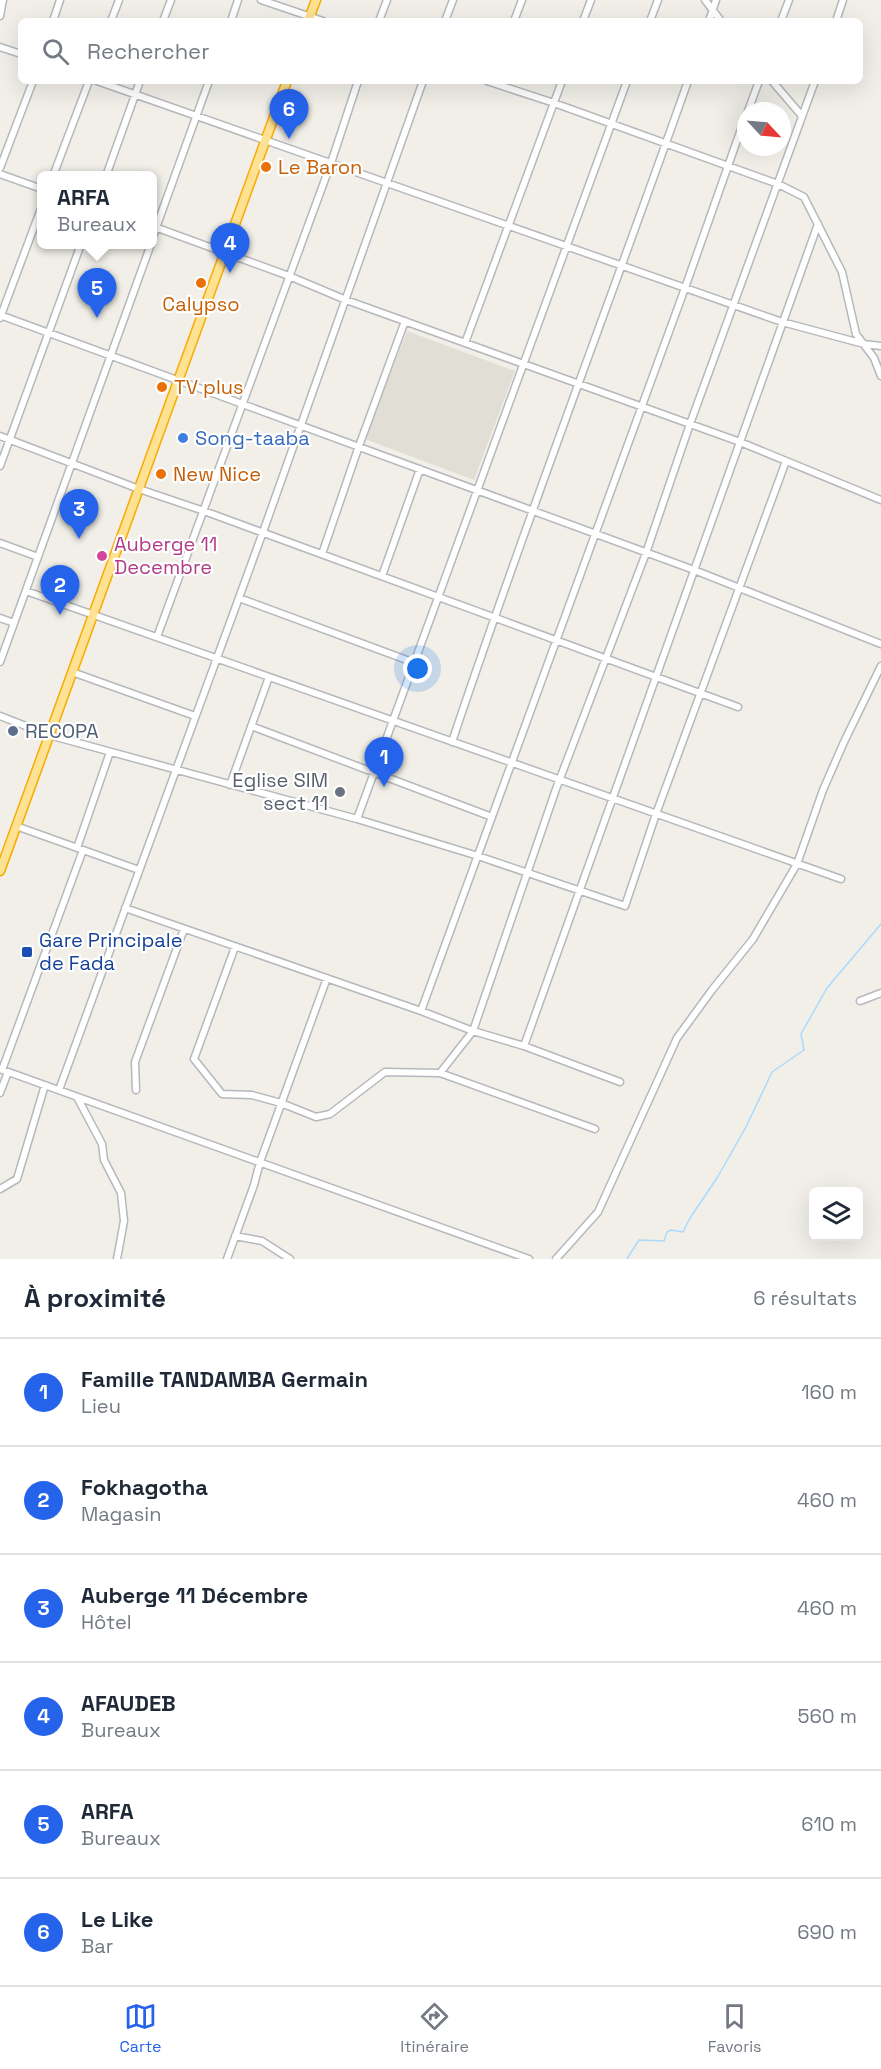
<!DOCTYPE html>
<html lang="fr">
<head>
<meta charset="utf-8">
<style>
  body { margin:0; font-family:"Space Grotesk",sans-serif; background:#f2f2f3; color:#1f2937 }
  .controls { position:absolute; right:18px; bottom:18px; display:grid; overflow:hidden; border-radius:9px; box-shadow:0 6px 24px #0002 }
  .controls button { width:54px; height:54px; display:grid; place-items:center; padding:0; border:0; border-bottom:2px solid #e0e1e3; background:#fff; color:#1f2937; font:30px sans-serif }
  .compass { position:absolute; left:737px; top:102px; width:54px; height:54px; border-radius:50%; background:#fff; box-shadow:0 6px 24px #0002; rotate:116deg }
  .you { position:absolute; left:418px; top:669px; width:21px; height:21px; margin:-15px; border:4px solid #fff; border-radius:50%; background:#1a73e8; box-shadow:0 0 0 9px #1a73e833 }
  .badge { display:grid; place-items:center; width:39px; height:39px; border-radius:50%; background:#2563eb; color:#fff; font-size:20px; font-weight:700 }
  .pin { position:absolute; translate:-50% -50px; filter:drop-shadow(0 2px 3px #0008) }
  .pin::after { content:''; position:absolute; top:32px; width:21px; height:18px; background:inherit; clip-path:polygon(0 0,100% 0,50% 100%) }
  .popup { position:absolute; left:37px; top:171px; width:120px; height:78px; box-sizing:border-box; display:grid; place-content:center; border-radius:9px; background:#fff; filter:drop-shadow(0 2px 4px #0005); font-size:20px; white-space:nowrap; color:#747a83 }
  .popup b { font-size:22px; color:#1f2937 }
  .popup::after { content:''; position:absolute; left:50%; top:100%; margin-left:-12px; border:12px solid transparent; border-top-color:#fff }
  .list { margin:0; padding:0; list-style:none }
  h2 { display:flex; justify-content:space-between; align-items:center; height:78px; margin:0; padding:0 24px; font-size:26px }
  h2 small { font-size:20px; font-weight:400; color:#747a83 }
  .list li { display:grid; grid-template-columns:39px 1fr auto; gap:18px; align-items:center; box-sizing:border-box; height:108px; padding:0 24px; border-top:2px solid #e0e1e3 }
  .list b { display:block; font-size:22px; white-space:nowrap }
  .list p { margin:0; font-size:20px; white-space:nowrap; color:#747a83 }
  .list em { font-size:20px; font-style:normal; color:#747a83 }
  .icon { flex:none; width:33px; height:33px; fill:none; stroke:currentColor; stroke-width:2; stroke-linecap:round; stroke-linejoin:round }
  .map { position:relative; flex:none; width:881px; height:1259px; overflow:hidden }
  .search { position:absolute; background:#fff; box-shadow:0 6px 24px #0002; left:18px; right:18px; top:18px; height:66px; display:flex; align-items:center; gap:15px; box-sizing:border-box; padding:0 21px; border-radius:9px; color:#747a83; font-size:22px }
  .sheet { height:726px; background:#fff }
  nav { display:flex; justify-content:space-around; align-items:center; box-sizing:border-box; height:84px; border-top:2px solid #e0e1e3; background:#fff; font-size:16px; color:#747a83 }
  nav a { display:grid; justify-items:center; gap:3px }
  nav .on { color:#2563eb }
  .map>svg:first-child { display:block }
  .education { fill:#e1ded6 }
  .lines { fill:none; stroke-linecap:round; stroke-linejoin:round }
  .stream { stroke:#aadaff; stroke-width:1.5 }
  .minor-casing { stroke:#b5b8bc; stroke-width:9 }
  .highway-casing { stroke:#f9ab00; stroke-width:11 }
  .minor { stroke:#fff; stroke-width:6 }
  .highway { stroke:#fde293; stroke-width:8 }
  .food-dot { fill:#e8710a; stroke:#fff; stroke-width:2 }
  .shop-dot { fill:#3f7fe0; stroke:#fff; stroke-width:2 }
  .hotel-dot { fill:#d1479c; stroke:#fff; stroke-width:2 }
  .service-dot { fill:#5c6f8a; stroke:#fff; stroke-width:2 }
  .worship-dot { fill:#6b7280; stroke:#fff; stroke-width:2 }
  .transit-dot { fill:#1a4fb4; stroke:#fff; stroke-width:2 }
  .labels { text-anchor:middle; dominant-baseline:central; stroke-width:4.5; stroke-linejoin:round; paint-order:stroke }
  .food-label { font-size:20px; fill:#c56008; stroke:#fff; text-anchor:start }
  .shop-label { font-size:20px; fill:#366cbe; stroke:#fff; text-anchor:start }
  .hotel-label { font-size:20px; fill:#b23c85; stroke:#fff; text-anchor:start }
  .service-label { font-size:20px; fill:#4e5e75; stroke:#fff; text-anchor:start }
  .worship-label { font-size:20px; fill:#5b616d; stroke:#fff; text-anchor:end }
  .transit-label { font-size:20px; fill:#164399; stroke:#fff; text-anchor:start }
</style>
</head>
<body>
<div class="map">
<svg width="881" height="1259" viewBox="0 0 881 1259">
  <rect width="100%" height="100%" fill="#f1efe8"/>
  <!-- education -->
  <path class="education" d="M 407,331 L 515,371 L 474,480 L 365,439 Z"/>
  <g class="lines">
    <!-- stream -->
    <path class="stream" d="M 627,1259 L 639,1240 L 664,1241 L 667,1232 L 671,1230 L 683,1232 L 690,1218 L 717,1178 L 746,1127 L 772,1072 L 804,1050 L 801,1034 L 827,988 L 881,924"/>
    <!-- minor casing -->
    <g class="minor-casing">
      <path id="minor" d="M 261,0 L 323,21
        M 705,0 L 721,21
        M 0,16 L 3,0
        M 53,21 L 60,0
        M 111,21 L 119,0
        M 163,21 L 171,0
        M 231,21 L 238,0
        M 379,21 L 387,0
        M 445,21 L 453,0
        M 514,21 L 522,0
        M 583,21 L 591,0
        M 650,21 L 658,0
        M 709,21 L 716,0
        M 781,21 L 789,0
        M 836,21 L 843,0
        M 0,47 L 21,54
        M 97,81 L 782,322 L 864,344 L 881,346
        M 487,81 L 554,103 L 778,184 L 804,197 L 842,272 L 856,334 L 874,358 L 881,376
        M 772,81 L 802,116
        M 748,111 L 759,81
        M 0,168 L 33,81
        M 0,174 L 42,189
        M 53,176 L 89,81
        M 106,176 L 140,81
        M 152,226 L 289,276 L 346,300 L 740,442 L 881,500
        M 152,239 L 209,81
        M 0,315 L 694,570 L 881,644
        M 0,318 L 42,206
        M 465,343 L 562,81
        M 0,436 L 139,489 L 204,511 L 738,707
        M 0,466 L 81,244
        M 0,543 L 38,557
        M 322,554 L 359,446 L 405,321
        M 382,576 L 420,469
        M 26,591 L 841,879
        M 239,598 L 415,663
        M 0,618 L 14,623
        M 157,637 L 331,163 L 358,81
        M 0,662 L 151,244
        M 72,672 L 195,716
        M 0,716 L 49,735 L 357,819 L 478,856 L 625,906 L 656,814 L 786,461
        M 251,726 L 492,817
        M 452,742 C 526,520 610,302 688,81
        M 230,785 L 269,677
        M 357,819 L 627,81
        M 16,826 L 139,870
        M 77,848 L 110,752
        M 125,908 L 421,1011 L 473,1031 L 524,1046 L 620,1082
        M 235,947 L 194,1059 L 222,1094 L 252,1095 L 281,1103 L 316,1117 L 330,1114 L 385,1072 L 440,1073 L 473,1031 L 556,789 L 646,553 L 690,424 L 815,81
        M 860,1001 L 881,993
        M 421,1011 L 685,288 L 746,115
        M 524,1046 L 818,224
        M 0,1069 L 529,1259
        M 2,1070 L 83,850
        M 440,1073 L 595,1129
        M 59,1090 L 263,532 L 423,81
        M 136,1090 L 135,1062 L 184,929
        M 0,1093 L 8,1072
        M 77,1097 L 102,1144 L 104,1160 L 121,1193 L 124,1221 L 117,1259
        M 0,1189 L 17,1179 L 45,1085
        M 235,1236 L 262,1241 L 290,1259
        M 227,1259 L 254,1185 L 260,1162 L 327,978
        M 556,1259 L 598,1212 L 677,1038 L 712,990 L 753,939 L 797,864 L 823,790 L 844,742 L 881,666"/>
    </g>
    <!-- highway casing -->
    <g class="highway-casing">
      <path id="highway" d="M 308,21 L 316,0
        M 0,871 L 287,81"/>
    </g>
    <!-- minor -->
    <use href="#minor" class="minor"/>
    <!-- highway -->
    <use href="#highway" class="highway"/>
  </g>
  <!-- markers -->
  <g class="food-dot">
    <circle cx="266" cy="167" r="6"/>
    <circle cx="201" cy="283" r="6"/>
    <circle cx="162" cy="387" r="6"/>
    <circle cx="161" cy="474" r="6"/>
  </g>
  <circle class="shop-dot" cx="183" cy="438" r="6"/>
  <circle class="hotel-dot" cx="102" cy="556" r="6"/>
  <circle class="service-dot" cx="13" cy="731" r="6"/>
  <circle class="worship-dot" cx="340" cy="792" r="6"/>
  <rect class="transit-dot" x="21" y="946" width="12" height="12" rx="3"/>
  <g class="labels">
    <!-- food labels -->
    <g class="food-label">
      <text x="278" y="167">Le Baron</text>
      <text x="201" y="304" text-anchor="middle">Calypso</text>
      <text x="174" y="387">TV plus</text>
      <text x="173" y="474">New Nice</text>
    </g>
    <!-- shop labels -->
    <g class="shop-label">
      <text x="195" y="438">Song-taaba</text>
    </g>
    <!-- hotel labels -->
    <g class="hotel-label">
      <text x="114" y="544">Auberge 11<tspan x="114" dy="23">Decembre</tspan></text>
    </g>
    <!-- service labels -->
    <g class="service-label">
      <text x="25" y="731">RECOPA</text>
    </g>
    <!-- worship labels -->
    <g class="worship-label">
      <text x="328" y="780">Eglise SIM<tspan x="328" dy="23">sect 11</tspan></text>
    </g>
    <!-- transit labels -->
    <g class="transit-label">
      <text x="39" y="940">Gare Principale<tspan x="39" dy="23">de Fada</tspan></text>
    </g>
  </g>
</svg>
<div class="controls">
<button><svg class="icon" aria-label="layers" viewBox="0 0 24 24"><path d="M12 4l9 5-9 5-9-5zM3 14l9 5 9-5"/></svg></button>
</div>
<svg class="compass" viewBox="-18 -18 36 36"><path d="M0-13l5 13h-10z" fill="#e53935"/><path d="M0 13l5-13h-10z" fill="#747a83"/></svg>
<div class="you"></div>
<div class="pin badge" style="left:384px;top:787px">1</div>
<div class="pin badge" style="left:60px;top:615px">2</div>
<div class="pin badge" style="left:79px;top:539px">3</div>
<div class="pin badge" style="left:230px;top:273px">4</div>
<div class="pin badge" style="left:97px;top:318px">5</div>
<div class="popup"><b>ARFA</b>Bureaux</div>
<div class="pin badge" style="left:289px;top:139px">6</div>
<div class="search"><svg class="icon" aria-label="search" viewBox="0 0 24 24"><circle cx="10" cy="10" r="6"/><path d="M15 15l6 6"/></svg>Rechercher</div>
</div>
<section class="sheet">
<h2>À proximité<small>6 résultats</small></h2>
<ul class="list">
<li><span class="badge">1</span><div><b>Famille TANDAMBA Germain</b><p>Lieu</p></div><em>160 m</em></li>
<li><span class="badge">2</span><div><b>Fokhagotha</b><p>Magasin</p></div><em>460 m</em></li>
<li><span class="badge">3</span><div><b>Auberge 11 Décembre</b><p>Hôtel</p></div><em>460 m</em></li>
<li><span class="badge">4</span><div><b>AFAUDEB</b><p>Bureaux</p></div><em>560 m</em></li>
<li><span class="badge">5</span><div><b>ARFA</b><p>Bureaux</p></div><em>610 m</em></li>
<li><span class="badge">6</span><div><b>Le Like</b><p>Bar</p></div><em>690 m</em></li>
</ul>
</section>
<nav>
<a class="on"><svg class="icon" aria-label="map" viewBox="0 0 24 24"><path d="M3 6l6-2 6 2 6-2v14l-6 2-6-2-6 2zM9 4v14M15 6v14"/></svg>Carte</a>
<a><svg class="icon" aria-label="directions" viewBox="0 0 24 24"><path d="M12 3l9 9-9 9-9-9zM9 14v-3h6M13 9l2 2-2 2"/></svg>Itinéraire</a>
<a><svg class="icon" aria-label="saved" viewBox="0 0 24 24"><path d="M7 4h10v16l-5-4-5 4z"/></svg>Favoris</a>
</nav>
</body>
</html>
